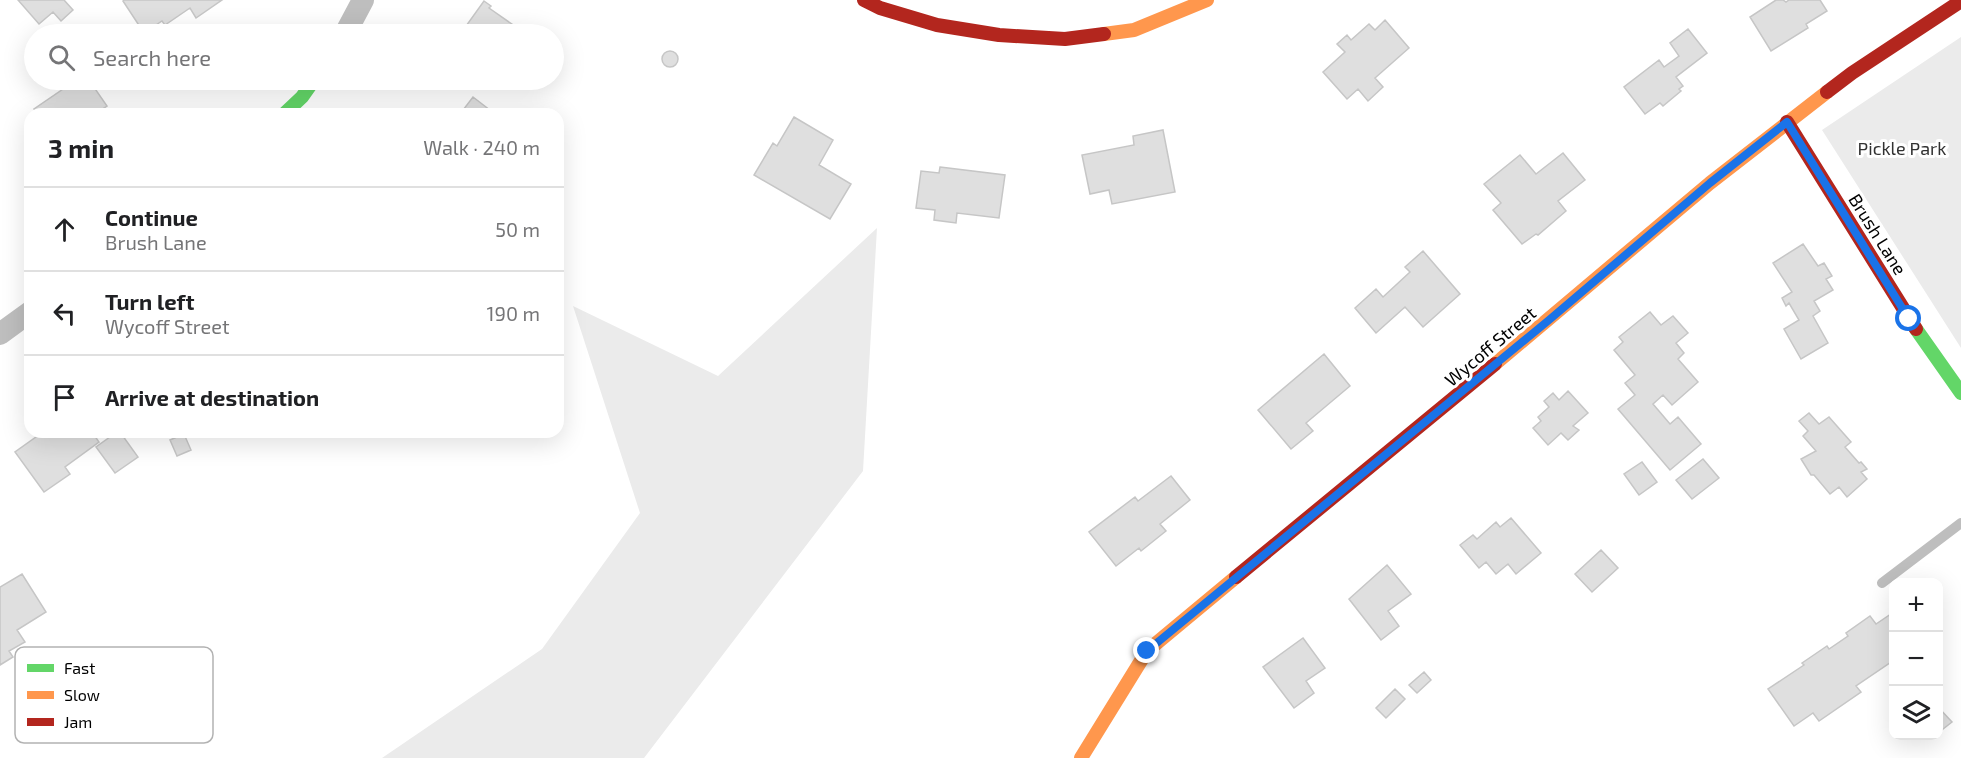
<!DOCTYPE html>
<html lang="en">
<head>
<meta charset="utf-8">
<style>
  body { margin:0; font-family:"Exo 2",sans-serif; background:#f6f6f6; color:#202124 }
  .controls { position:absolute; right:18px; bottom:18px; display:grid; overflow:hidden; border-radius:12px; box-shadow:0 6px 24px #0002 }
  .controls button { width:54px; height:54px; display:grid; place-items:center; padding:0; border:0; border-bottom:2px solid #e0e0e0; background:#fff; color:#202124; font:30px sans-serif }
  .stop { position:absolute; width:18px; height:18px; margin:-14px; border:4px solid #1a73e8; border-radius:50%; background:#fff }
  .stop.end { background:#1a73e8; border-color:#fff; box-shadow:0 2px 6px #0008 }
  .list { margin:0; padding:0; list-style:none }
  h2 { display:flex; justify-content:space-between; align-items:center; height:78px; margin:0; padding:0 24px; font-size:26px }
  h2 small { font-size:20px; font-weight:400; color:#757577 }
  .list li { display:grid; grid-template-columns:39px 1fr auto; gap:18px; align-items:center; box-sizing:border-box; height:84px; padding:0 24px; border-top:2px solid #e0e0e0 }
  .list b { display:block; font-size:22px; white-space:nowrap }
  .list p { margin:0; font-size:20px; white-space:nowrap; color:#757577 }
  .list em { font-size:20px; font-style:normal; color:#757577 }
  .icon { flex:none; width:33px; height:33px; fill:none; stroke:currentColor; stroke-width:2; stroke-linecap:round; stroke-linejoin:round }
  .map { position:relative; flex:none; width:1961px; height:758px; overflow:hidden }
  .search { position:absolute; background:#fff; box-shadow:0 6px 24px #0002; left:24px; top:24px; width:540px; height:66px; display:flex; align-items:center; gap:15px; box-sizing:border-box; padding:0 21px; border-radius:33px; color:#757577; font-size:22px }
  .panel { position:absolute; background:#fff; box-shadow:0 6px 24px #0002; left:24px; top:108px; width:540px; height:330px; border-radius:18px }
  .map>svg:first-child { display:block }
  .green { fill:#ebebeb }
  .building { fill:#dfdfdf; stroke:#c6c6c6; stroke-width:1.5 }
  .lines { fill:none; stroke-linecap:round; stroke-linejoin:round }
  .lane { stroke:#bebebe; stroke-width:10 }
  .street { stroke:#bebebe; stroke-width:22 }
  .fast { stroke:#63d668; stroke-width:14 }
  .slow { stroke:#ff974d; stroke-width:14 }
  .jam { stroke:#b3261e; stroke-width:14 }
  .route { stroke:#1a73e8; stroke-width:8 }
  .labels { text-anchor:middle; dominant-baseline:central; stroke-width:6; stroke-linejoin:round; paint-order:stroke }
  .park-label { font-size:18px; fill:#323232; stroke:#fff }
  .street-label { font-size:18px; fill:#000; stroke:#fff }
  .key { fill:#fff; stroke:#b2b2b2; stroke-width:1.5 }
  .key-label { font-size:16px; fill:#000 }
</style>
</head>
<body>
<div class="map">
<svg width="1961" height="758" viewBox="0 0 1961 758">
  <rect width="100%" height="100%" fill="#fff"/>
  <!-- green -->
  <path class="green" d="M 1961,37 L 1961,348 L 1822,130 Z
    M 877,228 L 863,471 L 644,758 L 382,758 L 542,649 L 640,513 L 573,306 L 718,376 Z"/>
  <!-- building -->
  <path class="building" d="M 18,0 L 64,0 L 73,10 L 61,21 L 53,12 L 39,24 Z
    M 124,0 L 222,0 L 196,18 L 190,8 L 165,25 L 162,21 L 144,33 L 123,1 Z
    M 1776,0 L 1783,0 L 1786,2 L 1789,0 L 1820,0 L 1827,11 L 1806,24 L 1808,28 L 1771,51 L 1750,17 Z
    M 484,1 L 491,6 L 489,8 L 516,27 L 511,34 L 463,34 L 469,27 L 466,26 Z
    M 1385,20 L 1409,48 L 1375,78 L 1383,87 L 1368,101 L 1358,89 L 1347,99 L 1323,72 L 1345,52 L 1337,44 L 1347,35 L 1351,40 L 1369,24 L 1375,30 Z
    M 1688,29 L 1707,53 L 1676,77 L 1683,86 L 1679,89 L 1681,91 L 1663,106 L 1660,103 L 1645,114 L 1624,87 L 1659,60 L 1664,67 L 1679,56 L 1670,43 Z
    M662 59a8 8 0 1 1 16 0a8 8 0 1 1-16 0Z
    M 57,80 L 89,80 L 107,106 L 95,114 L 37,114 L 34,109 L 63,89 Z
    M 459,80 L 480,80 L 473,89 Z
    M 473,97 L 495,114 L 460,114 Z
    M 794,117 L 833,140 L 819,165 L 851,184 L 830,219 L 754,175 L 773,143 L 777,146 Z
    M 1163,130 L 1175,192 L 1112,204 L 1109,190 L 1090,194 L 1082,155 L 1134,145 L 1133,136 Z
    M 1563,153 L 1585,180 L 1558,201 L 1566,211 L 1538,235 L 1536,234 L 1522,244 L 1493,210 L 1501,203 L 1484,184 L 1520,155 L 1536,174 Z
    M 940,167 L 1005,175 L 999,218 L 957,213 L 956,223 L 934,220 L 935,210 L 916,208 L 921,171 L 939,173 Z
    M 1803,244 L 1818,266 L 1824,263 L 1832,276 L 1826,279 L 1833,290 L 1814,301 L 1820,311 L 1813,316 L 1828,343 L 1801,359 L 1784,329 L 1799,320 L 1789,303 L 1786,306 L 1782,298 L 1792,292 L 1773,263 Z
    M 1423,251 L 1460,294 L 1423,327 L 1405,307 L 1376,333 L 1355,308 L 1376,289 L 1383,297 L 1410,272 L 1405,267 Z
    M 1650,312 L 1661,325 L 1673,316 L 1688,333 L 1676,343 L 1684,353 L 1678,359 L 1698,382 L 1672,405 L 1663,395 L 1653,404 L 1670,424 L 1678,417 L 1701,444 L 1670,470 L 1618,409 L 1635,395 L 1625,383 L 1635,375 L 1614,350 L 1623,342 L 1619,337 Z
    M 1324,354 L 1350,386 L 1306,423 L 1313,431 L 1291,449 L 1258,410 Z
    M 1568,391 L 1588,413 L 1573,426 L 1579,430 L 1568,440 L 1561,433 L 1548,445 L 1533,428 L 1541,421 L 1538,417 L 1549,407 L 1544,401 L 1553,393 L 1559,400 Z
    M 1809,413 L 1819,424 L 1829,417 L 1851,442 L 1845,447 L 1859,463 L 1861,462 L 1867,469 L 1861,472 L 1867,479 L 1847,497 L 1839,487 L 1830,494 L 1814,475 L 1811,475 L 1801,459 L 1816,451 L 1803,436 L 1808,431 L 1799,421 Z
    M 43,432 L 92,432 L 99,442 L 65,467 L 70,474 L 44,492 L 15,452 Z
    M 117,432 L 120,432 L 138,457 L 115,473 L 96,447 Z
    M 184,434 L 191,450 L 177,456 L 170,440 Z
    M 1703,459 L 1719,478 L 1692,499 L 1676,480 Z
    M 1642,462 L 1657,482 L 1639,495 L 1624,474 Z
    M 1171,476 L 1190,500 L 1160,524 L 1166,531 L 1141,551 L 1139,548 L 1116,566 L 1089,532 L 1135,497 L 1138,501 Z
    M 1511,518 L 1541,553 L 1516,574 L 1508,564 L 1496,574 L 1486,562 L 1479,568 L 1460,545 L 1473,535 L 1477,539 L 1496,522 L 1500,527 Z
    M 1601,550 L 1618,568 L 1592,592 L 1575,574 Z
    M 1387,565 L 1411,594 L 1388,611 L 1399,626 L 1381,640 L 1349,599 Z
    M 22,574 L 46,612 L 17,630 L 25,642 L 9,651 L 13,657 L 0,665 L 0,587 Z
    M 1894,612 L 1894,660 L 1856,686 L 1861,692 L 1819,721 L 1813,713 L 1794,726 L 1768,689 L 1804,665 L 1802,663 L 1827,646 L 1829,649 L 1848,636 L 1846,633 L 1870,616 L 1876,624 Z
    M 1303,638 L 1325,668 L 1306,681 L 1314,693 L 1294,708 L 1263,667 Z
    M 1424,672 L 1431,680 L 1417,693 L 1409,685 Z
    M 1395,689 L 1405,699 L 1386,718 L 1376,708 Z
    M 1938,707 L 1952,722 L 1938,733 Z"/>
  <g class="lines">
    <!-- lane -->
    <path class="lane" d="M 1882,583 L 1961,523"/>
    <!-- street -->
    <path class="street" d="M 345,34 L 363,0
      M 0,334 L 30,312"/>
    <!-- fast -->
    <path class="fast" d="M 284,114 L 302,97 L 314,80
      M 1916,329 L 1961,393"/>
    <!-- slow -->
    <path class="slow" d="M 1104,34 L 1134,30 L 1207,0
      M 1495,364 L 1710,183 L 1827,92
      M 1081,758 L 1147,651 L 1236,577"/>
    <!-- jam -->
    <path class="jam" d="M 864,0 L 880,8 L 937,25 L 999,35 L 1065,39 L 1104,34
      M 1827,92 L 1852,73 L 1961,1
      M 1787,122 L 1916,329
      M 1236,577 L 1495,364"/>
  </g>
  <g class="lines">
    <!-- route -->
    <path class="route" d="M 1147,651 L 1549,320 L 1710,183 L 1787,122 L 1909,319"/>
  </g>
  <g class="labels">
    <!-- park labels -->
    <g class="park-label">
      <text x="1902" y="148">Pickle Park</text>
    </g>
    <!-- street labels -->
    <g class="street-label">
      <text transform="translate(1878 234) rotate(58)">Brush Lane</text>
      <text transform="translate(1490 346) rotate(-40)">Wycoff Street</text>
    </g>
  </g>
  <!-- legend -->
  <rect x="15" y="647" width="198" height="96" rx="9" class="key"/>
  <rect x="27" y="664" width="27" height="8" fill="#63d668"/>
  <rect x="27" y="691" width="27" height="8" fill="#ff974d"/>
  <rect x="27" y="718" width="27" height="8" fill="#b3261e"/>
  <g class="key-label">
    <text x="64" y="674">Fast</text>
    <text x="64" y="701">Slow</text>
    <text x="64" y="728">Jam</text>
  </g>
</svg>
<div class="controls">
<button>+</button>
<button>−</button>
<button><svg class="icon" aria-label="layers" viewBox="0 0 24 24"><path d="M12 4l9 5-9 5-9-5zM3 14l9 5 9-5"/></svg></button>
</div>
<div class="stop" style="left:1909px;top:319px"></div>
<div class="stop end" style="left:1147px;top:651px"></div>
<div class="search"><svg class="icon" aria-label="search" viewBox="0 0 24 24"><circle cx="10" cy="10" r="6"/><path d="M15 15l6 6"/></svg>Search here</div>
<section class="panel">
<h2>3 min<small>Walk · 240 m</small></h2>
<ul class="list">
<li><svg class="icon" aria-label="ahead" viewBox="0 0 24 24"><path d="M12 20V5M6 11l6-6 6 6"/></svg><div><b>Continue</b><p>Brush Lane</p></div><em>50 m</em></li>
<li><svg class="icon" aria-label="left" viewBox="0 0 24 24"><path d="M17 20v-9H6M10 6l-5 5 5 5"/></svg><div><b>Turn left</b><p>Wycoff Street</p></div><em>190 m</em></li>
<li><svg class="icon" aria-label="arrive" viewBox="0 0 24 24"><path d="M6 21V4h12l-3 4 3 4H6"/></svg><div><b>Arrive at destination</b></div></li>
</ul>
</section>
</div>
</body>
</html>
